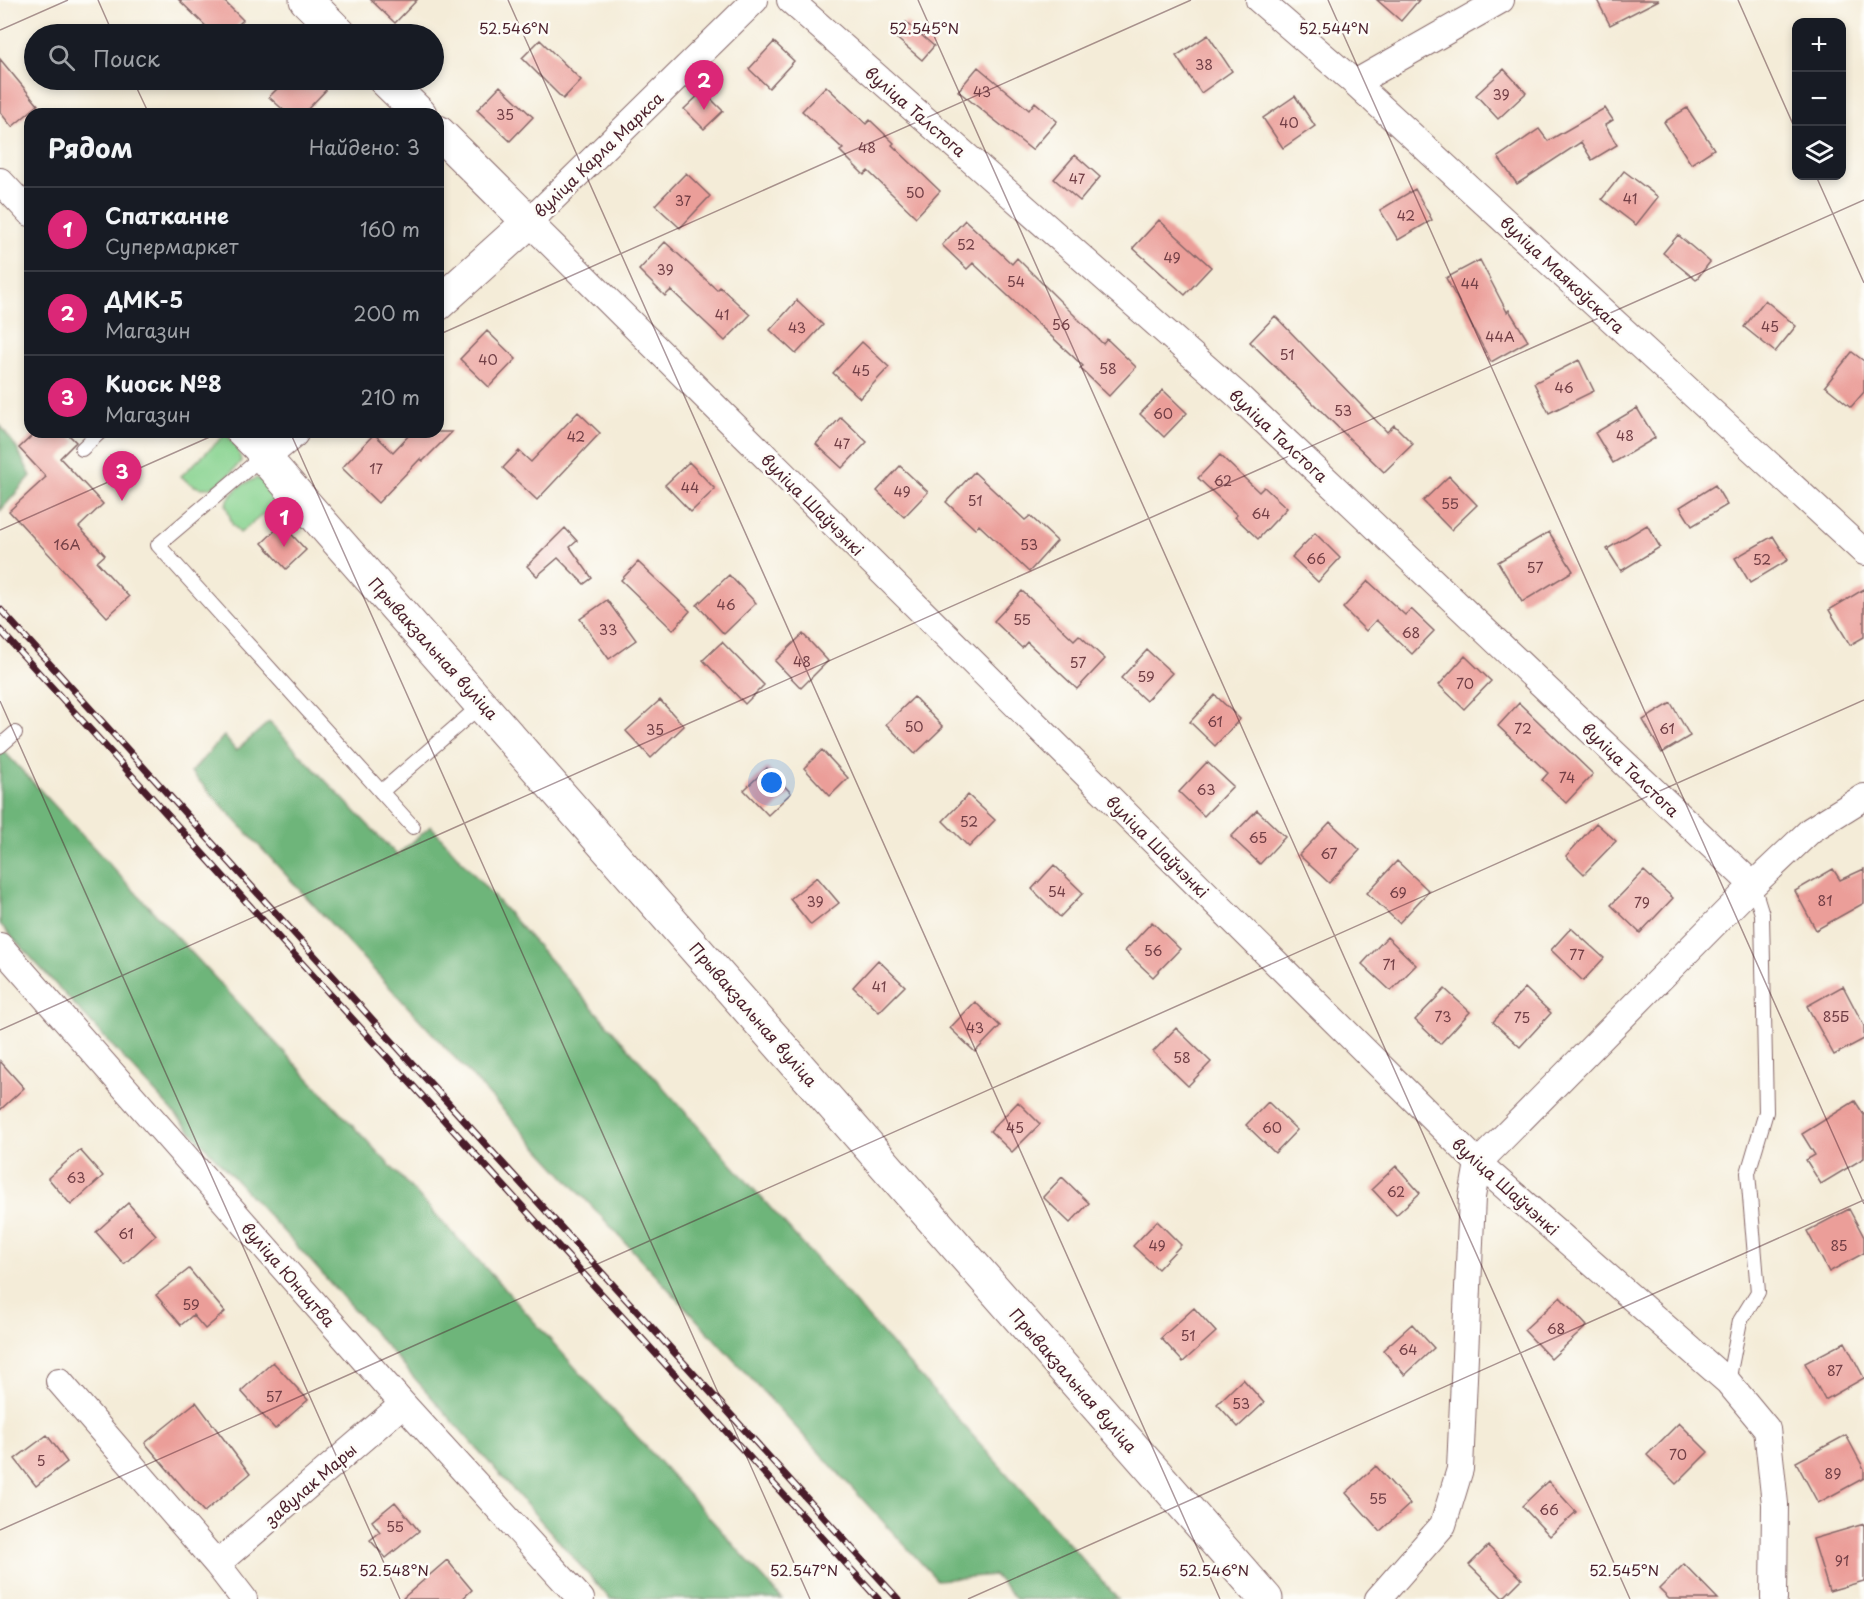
<!DOCTYPE html>
<html lang="ru">
<head>
<meta charset="utf-8">
<style>
  body { margin:0; font-family:"Playpen Sans",sans-serif; background:#242831; color:#f1f3f6 }
  .controls { position:absolute; right:18px; top:18px; display:grid; overflow:hidden; border-radius:12px; box-shadow:0 3px 9px #0003 }
  .controls button { width:54px; height:54px; display:grid; place-items:center; padding:0; border:0; border-bottom:2px solid #363941; background:#171b24; color:#f1f3f6; font:30px sans-serif }
  .you { position:absolute; left:772px; top:783px; width:21px; height:21px; margin:-15px; border:4px solid #fff; border-radius:50%; background:#1a73e8; box-shadow:0 0 0 9px #1a73e833 }
  .badge { display:grid; place-items:center; width:39px; height:39px; border-radius:50%; background:#db2777; color:#fff; font-size:20px; font-weight:700 }
  .pin { position:absolute; translate:-50% -50px; filter:drop-shadow(0 2px 3px #0008) }
  .pin::after { content:''; position:absolute; top:32px; width:21px; height:18px; background:inherit; clip-path:polygon(0 0,100% 0,50% 100%) }
  .list { margin:0; padding:0; list-style:none }
  h2 { display:flex; justify-content:space-between; align-items:center; height:78px; margin:0; padding:0 24px; font-size:26px }
  h2 small { font-size:20px; font-weight:400; color:#9ea1a6 }
  .list li { display:grid; grid-template-columns:39px 1fr auto; gap:18px; align-items:center; box-sizing:border-box; height:84px; padding:0 24px; border-top:2px solid #363941 }
  .list b { display:block; font-size:22px; white-space:nowrap }
  .list p { margin:0; font-size:20px; white-space:nowrap; color:#9ea1a6 }
  .list em { font-size:20px; font-style:normal; color:#9ea1a6 }
  .icon { flex:none; width:33px; height:33px; fill:none; stroke:currentColor; stroke-width:2; stroke-linecap:round; stroke-linejoin:round }
  .map { position:relative; flex:none; width:1864px; height:1599px; overflow:hidden }
  .search { position:absolute; background:#171b24; box-shadow:0 3px 9px #0003; left:24px; top:24px; width:420px; height:66px; display:flex; align-items:center; gap:15px; box-sizing:border-box; padding:0 21px; border-radius:33px; color:#9ea1a6; font-size:22px }
  .panel { position:absolute; background:#171b24; box-shadow:0 3px 9px #0003; left:24px; top:108px; width:420px; height:330px; border-radius:18px }
  .map>svg:first-child { display:block }
  .green { fill:#88d390; stroke:#69795e; stroke-width:1.5 }
  .forest { fill:#6eb57a; stroke:#5c6a52; stroke-width:1.5 }
  .building { fill:#eb9e99 }
  .lines { fill:none; stroke-linecap:round; stroke-linejoin:round }
  .service-casing { stroke:#866768; stroke-width:16 }
  .minor-casing { stroke:#866768; stroke-width:28 }
  .tertiary-casing { stroke:#866768; stroke-width:35 }
  .service { stroke:#fff; stroke-width:14 }
  .minor { stroke:#fff; stroke-width:26 }
  .tertiary { stroke:#fff; stroke-width:33 }
  .rail-casing { stroke:#4a1f2b; stroke-width:7 }
  .rail { stroke:#fdfcf7; stroke-width:4.5; stroke-dasharray:14; stroke-linecap:butt }
  .ticks { fill:none; stroke:#4a1f2b; stroke-width:1.5; stroke-opacity:0.45 }
  .labels { text-anchor:middle; dominant-baseline:central; stroke-width:5; stroke-linejoin:round; paint-order:stroke }
  .number-label { font-size:14px; fill:#723f46 }
  .street-label { font-size:16px; fill:#4a1f2b; stroke:#fdfcf7 }
  .ticks-label { font-size:15px; text-anchor:middle; fill:#4a1f2b; stroke:#fdfcf7; stroke-width:5; stroke-linejoin:round; paint-order:stroke }
</style>
</head>
<body>
<div class="map">
<svg width="1864" height="1599" viewBox="0 0 1864 1599">
  <rect width="100%" height="100%" fill="#fdfcf7"/>
  <filter id="ink" filterUnits="userSpaceOnUse"><feTurbulence type="fractalNoise" baseFrequency=".0167" numOctaves="2"/><feDisplacementMap in="SourceGraphic" scale="12" xChannelSelector="R" yChannelSelector="G"/><feConvolveMatrix kernelMatrix="1 2 1 2 8 2 1 2 1" color-interpolation-filters="sRGB"/></filter>
  <filter id="wash" filterUnits="userSpaceOnUse"><feTurbulence type="fractalNoise" baseFrequency=".008" numOctaves="4" result="noise"/><feDisplacementMap in="SourceGraphic" scale="24" xChannelSelector="R" yChannelSelector="G"/><feGaussianBlur stdDeviation="1.35" result="paint"/><feColorMatrix in="noise" values="0 0 0 0 0 0 0 0 0 0 0 0 0 0 0 0 0 1.4 0 .05"/><feComposite in="paint" operator="in"/></filter>
  <g filter="url(#wash)">
    <rect width="100%" height="100%" fill="#f4ecd8"/>
    <!-- green -->
    <path class="green" d="M 226,434 L 238,449 L 241,461 C 224,483 205,501 181,476 Z
      M 257,478 L 269,485 L 282,499 L 240,533 L 232,524 L 226,504 C 233,489 242,484 257,478 Z"/>
    <!-- forest -->
    <path class="forest" d="M 0,425 L 16,447 L 31,476 L 0,511 Z
      M 269,722 L 397,855 L 431,826 L 1118,1599 L 1016,1599 L 994,1575 L 937,1580 L 191,772 L 224,736 L 236,751 Z
      M 0,747 L 504,1288 L 782,1599 L 610,1599 L 317,1268 L 0,924 Z"/>
    <g id="blocks">
      <!-- building -->
      <path class="building" d="M 179,0 L 223,0 L 243,20 L 229,34 L 214,34 Z
        M 371,0 L 417,0 L 395,23 Z
        M 1377,0 L 1419,0 L 1401,21 Z
        M 1597,0 L 1659,0 L 1610,25 Z
        M 906,22 L 934,46 L 922,60 L 894,36 Z
        M 1208,35 L 1232,71 L 1201,93 L 1176,56 Z
        M 540,40 L 581,80 L 563,99 L 522,58 Z
        M 774,42 L 794,61 L 769,88 L 749,69 Z
        M 0,59 L 38,105 L 12,127 L 0,112 Z
        M 978,67 L 1029,110 L 1035,102 L 1057,121 L 1032,150 L 958,91 Z
        M 1504,69 L 1526,93 L 1498,119 L 1476,95 Z
        M 286,80 L 315,80 L 326,90 L 303,114 L 288,114 L 269,97 Z
        M 500,86 L 533,117 L 510,141 L 477,110 Z
        M 826,86 L 866,124 L 870,120 L 894,143 L 892,145 L 940,191 L 916,217 L 868,171 L 864,175 L 840,151 L 843,149 L 802,111 Z
        M 703,91 L 723,111 L 704,129 L 684,109 Z
        M 1295,96 L 1315,126 L 1283,148 L 1263,118 Z
        M 1605,108 L 1613,120 L 1605,125 L 1617,145 L 1592,160 L 1581,142 L 1517,184 L 1498,157 L 1539,129 L 1548,141 Z
        M 1687,108 L 1714,149 L 1691,164 L 1664,122 Z
        M 1075,155 L 1100,177 L 1080,201 L 1054,179 Z
        M 1624,171 L 1658,197 L 1636,225 L 1602,199 Z
        M 686,173 L 710,196 L 680,228 L 655,205 Z
        M 1415,189 L 1432,220 L 1398,240 L 1380,210 Z
        M 965,220 L 1012,264 L 1017,258 L 1103,344 L 1107,339 L 1136,367 L 1109,396 L 1080,368 L 1083,366 L 973,263 L 967,269 L 942,245 Z
        M 1159,220 L 1211,267 L 1185,295 L 1133,248 Z
        M 1678,235 L 1710,262 L 1696,280 L 1663,253 Z
        M 665,242 L 717,290 L 720,287 L 750,315 L 725,341 L 671,290 L 665,296 L 639,270 Z
        M 1480,260 L 1507,312 L 1509,310 L 1528,341 L 1491,362 L 1446,278 Z
        M 797,300 L 823,325 L 796,354 L 770,330 Z
        M 1765,300 L 1796,326 L 1775,352 L 1744,327 Z
        M 1275,316 L 1387,432 L 1394,425 L 1413,444 L 1384,472 L 1250,342 Z
        M 487,331 L 516,359 L 489,387 L 460,359 Z
        M 862,342 L 889,367 L 860,398 L 833,373 Z
        M 1852,352 L 1864,361 L 1864,392 L 1851,407 L 1825,386 Z
        M 1579,360 L 1594,391 L 1549,413 L 1534,383 Z
        M 1163,390 L 1187,413 L 1164,437 L 1140,414 Z
        M 1637,408 L 1655,438 L 1613,463 L 1595,433 Z
        M 578,412 L 600,433 L 537,500 L 503,468 L 519,451 L 531,462 Z
        M 841,417 L 867,442 L 842,468 L 816,444 Z
        M 36,432 L 66,432 L 76,442 L 60,458 L 103,504 L 79,527 L 105,555 L 97,562 L 129,597 L 107,617 L 9,511 L 46,477 L 19,448 Z
        M 412,432 L 452,432 L 423,461 L 420,459 L 378,503 L 342,468 L 374,434 L 393,452 Z
        M 1220,455 L 1259,492 L 1264,487 L 1287,508 L 1258,539 L 1235,517 L 1237,515 L 1198,478 Z
        M 689,462 L 715,489 L 691,512 L 665,485 Z
        M 900,466 L 928,492 L 904,517 L 877,491 Z
        M 974,472 L 1025,520 L 1030,516 L 1057,541 L 1029,572 L 979,525 L 975,529 L 946,502 Z
        M 1449,476 L 1477,505 L 1451,530 L 1423,501 Z
        M 1715,485 L 1727,505 L 1692,526 L 1680,507 Z
        M 282,524 L 306,550 L 286,569 L 262,543 Z
        M 1647,525 L 1660,547 L 1621,571 L 1607,549 Z
        M 565,528 L 577,541 L 570,547 L 592,578 L 584,584 L 558,558 L 537,576 L 527,566 Z
        M 1549,532 L 1573,571 L 1522,602 L 1498,562 Z
        M 1315,533 L 1340,558 L 1318,582 L 1292,557 Z
        M 1773,536 L 1788,560 L 1750,583 L 1735,558 Z
        M 638,562 L 690,611 L 673,630 L 621,580 Z
        M 729,575 L 756,603 L 724,634 L 697,605 Z
        M 1368,581 L 1405,615 L 1411,609 L 1434,631 L 1412,654 L 1376,620 L 1366,631 L 1343,608 Z
        M 1864,589 L 1864,637 L 1850,645 L 1829,610 Z
        M 1022,591 L 1074,640 L 1079,635 L 1105,659 L 1077,689 L 1027,642 L 1022,648 L 994,621 Z
        M 607,600 L 636,640 L 609,659 L 580,619 Z
        M 803,634 L 828,661 L 801,688 L 775,661 Z
        M 722,642 L 764,685 L 745,704 L 703,660 Z
        M 1147,650 L 1172,673 L 1146,701 L 1121,678 Z
        M 1465,656 L 1491,681 L 1464,709 L 1439,685 Z
        M 1215,695 L 1240,719 L 1215,746 L 1190,722 Z
        M 914,697 L 943,727 L 915,754 L 886,724 Z
        M 660,700 L 684,726 L 651,758 L 626,731 Z
        M 1519,703 L 1593,774 L 1566,803 L 1542,780 L 1548,773 L 1498,726 Z
        M 1671,703 L 1690,736 L 1662,753 L 1643,720 Z
        M 822,750 L 848,778 L 830,796 L 804,768 Z
        M 1207,762 L 1233,786 L 1204,816 L 1179,792 Z
        M 767,768 L 791,793 L 768,815 L 744,790 Z
        M 968,795 L 995,820 L 969,847 L 943,821 Z
        M 1257,810 L 1285,837 L 1260,864 L 1231,837 Z
        M 1330,822 L 1360,850 L 1329,883 L 1299,855 Z
        M 1596,823 L 1616,841 L 1584,874 L 1566,856 Z
        M 1397,861 L 1429,891 L 1399,923 L 1367,893 Z
        M 1054,865 L 1083,893 L 1060,917 L 1032,889 Z
        M 1833,869 L 1840,880 L 1864,869 L 1864,903 L 1816,930 L 1795,891 Z
        M 1644,871 L 1673,898 L 1640,933 L 1611,905 Z
        M 817,877 L 839,903 L 811,925 L 790,899 Z
        M 1152,922 L 1180,949 L 1153,977 L 1125,951 Z
        M 1571,928 L 1604,958 L 1583,981 L 1551,950 Z
        M 1387,937 L 1416,965 L 1391,991 L 1362,964 Z
        M 878,960 L 905,986 L 879,1012 L 853,987 Z
        M 1843,986 L 1864,1026 L 1864,1039 L 1834,1055 L 1807,1006 Z
        M 1525,988 L 1551,1013 L 1520,1047 L 1493,1022 Z
        M 1445,989 L 1470,1012 L 1440,1044 L 1415,1020 Z
        M 975,1002 L 1000,1026 L 975,1052 L 950,1028 Z
        M 1176,1028 L 1211,1062 L 1188,1086 L 1153,1052 Z
        M 0,1061 L 24,1088 L 0,1110 Z
        M 1855,1101 L 1864,1115 L 1864,1158 L 1821,1184 L 1806,1160 L 1815,1155 L 1802,1134 Z
        M 1018,1102 L 1040,1124 L 1012,1152 L 990,1131 Z
        M 1268,1102 L 1297,1130 L 1275,1153 L 1246,1125 Z
        M 80,1150 L 103,1176 L 71,1205 L 48,1178 Z
        M 1396,1166 L 1420,1193 L 1396,1215 L 1372,1189 Z
        M 1062,1177 L 1089,1203 L 1070,1223 L 1043,1197 Z
        M 128,1203 L 156,1235 L 124,1264 L 96,1232 Z
        M 1849,1209 L 1864,1237 L 1864,1253 L 1829,1272 L 1807,1231 Z
        M 1157,1221 L 1181,1245 L 1158,1269 L 1133,1246 Z
        M 189,1269 L 225,1312 L 205,1329 L 193,1315 L 181,1325 L 156,1295 Z
        M 1560,1297 L 1587,1326 L 1551,1359 L 1524,1330 Z
        M 1194,1308 L 1216,1332 L 1183,1362 L 1161,1338 Z
        M 1412,1324 L 1434,1348 L 1405,1375 L 1383,1350 Z
        M 1845,1342 L 1864,1378 L 1825,1400 L 1805,1363 Z
        M 273,1362 L 308,1400 L 275,1429 L 241,1391 Z
        M 1243,1379 L 1264,1403 L 1238,1427 L 1217,1404 Z
        M 196,1402 L 250,1474 L 204,1512 L 145,1443 Z
        M 1679,1423 L 1708,1452 L 1676,1484 L 1647,1455 Z
        M 47,1435 L 67,1462 L 36,1486 L 15,1459 Z
        M 1846,1435 L 1864,1469 L 1864,1478 L 1818,1503 L 1796,1462 Z
        M 1376,1466 L 1410,1504 L 1380,1531 L 1346,1493 Z
        M 1548,1481 L 1576,1512 L 1550,1536 L 1522,1506 Z
        M 395,1502 L 419,1531 L 386,1558 L 370,1540 L 380,1532 L 372,1521 Z
        M 1864,1524 L 1864,1581 L 1829,1591 L 1813,1539 Z
        M 1488,1546 L 1522,1579 L 1503,1598 L 1469,1565 Z
        M 447,1560 L 472,1590 L 462,1599 L 402,1599 Z
        M 1684,1564 L 1718,1599 L 1669,1599 L 1659,1589 Z"/>
    </g>
  </g>
  <g filter="url(#ink)">
    <use href="#blocks" fill-opacity="0" stroke="#866768" stroke-width="1.5"/>
    <g class="lines">
      <!-- service casing -->
      <g class="service-casing">
        <path id="service" d="M 82,449 L 100,432
          M 263,456 L 158,545 L 413,827
          M 0,746 L 15,733
          M 381,792 L 481,705
          M 1728,1382 L 1740,1321 L 1758,1292 L 1748,1173 L 1766,1112 L 1762,914 L 1753,885"/>
      </g>
      <!-- minor casing -->
      <g class="minor-casing">
        <path id="minor" d="M 755,0 L 529,222 L 1478,1163 L 1728,1382 L 1767,1429 L 1775,1504 L 1774,1599
          M 790,0 L 1236,394 L 1753,885
          M 1259,0 L 1355,83 L 1864,552
          M 1355,83 L 1501,0
          M 0,181 L 30,213
          M 239,432 L 263,456
          M 0,946 L 403,1404 L 581,1599
          M 59,1381 L 217,1564 L 403,1404
          M 217,1564 L 244,1599
          M 1378,1599 L 1443,1525 L 1460,1469 L 1472,1197 L 1478,1163 L 1753,885 L 1811,830 L 1864,797"/>
      </g>
      <!-- tertiary casing -->
      <g class="tertiary-casing">
        <path id="tertiary" d="M 306,0 L 340,34
          M 385,80 L 420,114
          M 438,132 L 529,222 L 438,304
          M 292,432 L 263,456 L 1266,1599"/>
      </g>
      <!-- service -->
      <use href="#service" class="service"/>
      <!-- minor -->
      <use href="#minor" class="minor"/>
      <!-- tertiary -->
      <use href="#tertiary" class="tertiary"/>
      <!-- rail casing -->
      <g class="rail-casing">
        <path id="rail" d="M 0,609 L 898,1599
          M 0,630 L 878,1599"/>
      </g>
      <!-- rail -->
      <use href="#rail" class="rail"/>
    </g>
  </g>
  <!-- ticks -->
  <path class="ticks" d="M 98,0 L 113,34M 508,0 L 1220,1599M 918,0 L 1630,1599M 1328,0 L 1864,1204M 1738,0 L 1796,131M 0,30 L 68,0M 133,80 L 149,114M 1816,176 L 1864,283M 438,335 L 1191,0M 290,432 L 810,1599M 0,530 L 221,432M 0,701 L 400,1599M 0,1030 L 1864,200M 0,1530 L 1864,700M 968,1599 L 1864,1200"/>
  <g class="labels">
    <!-- number labels -->
    <g class="number-label">
      <text x="1204" y="64">38</text>
      <text x="982" y="91">43</text>
      <text x="1501" y="94">39</text>
      <text x="505" y="114">35</text>
      <text x="1289" y="122">40</text>
      <text x="867" y="147">48</text>
      <text x="1077" y="178">47</text>
      <text x="915" y="192">50</text>
      <text x="1630" y="198">41</text>
      <text x="683" y="200">37</text>
      <text x="1406" y="215">42</text>
      <text x="966" y="244">52</text>
      <text x="1172" y="257">49</text>
      <text x="665" y="269">39</text>
      <text x="1016" y="281">54</text>
      <text x="1470" y="283">44</text>
      <text x="722" y="314">41</text>
      <text x="1061" y="324">56</text>
      <text x="1770" y="326">45</text>
      <text x="797" y="327">43</text>
      <text x="1500" y="336">44А</text>
      <text x="1287" y="354">51</text>
      <text x="488" y="359">40</text>
      <text x="1108" y="368">58</text>
      <text x="861" y="370">45</text>
      <text x="1564" y="387">46</text>
      <text x="1343" y="410">53</text>
      <text x="1163" y="413">60</text>
      <text x="1625" y="435">48</text>
      <text x="576" y="436">42</text>
      <text x="842" y="443">47</text>
      <text x="376" y="468">17</text>
      <text x="1223" y="480">62</text>
      <text x="690" y="487">44</text>
      <text x="902" y="491">49</text>
      <text x="975" y="500">51</text>
      <text x="1450" y="503">55</text>
      <text x="1261" y="513">64</text>
      <text x="67" y="544">16А</text>
      <text x="1029" y="544">53</text>
      <text x="1316" y="558">66</text>
      <text x="1762" y="559">52</text>
      <text x="1535" y="567">57</text>
      <text x="726" y="604">46</text>
      <text x="1022" y="619">55</text>
      <text x="608" y="629">33</text>
      <text x="1411" y="632">68</text>
      <text x="802" y="661">48</text>
      <text x="1078" y="662">57</text>
      <text x="1146" y="676">59</text>
      <text x="1465" y="683">70</text>
      <text x="1215" y="721">61</text>
      <text x="914" y="726">50</text>
      <text x="1523" y="728">72</text>
      <text x="1667" y="728">61</text>
      <text x="655" y="729">35</text>
      <text x="1567" y="777">74</text>
      <text x="1206" y="789">63</text>
      <text x="969" y="821">52</text>
      <text x="1258" y="837">65</text>
      <text x="1329" y="853">67</text>
      <text x="1057" y="891">54</text>
      <text x="1398" y="892">69</text>
      <text x="1825" y="900">81</text>
      <text x="815" y="901">39</text>
      <text x="1642" y="902">79</text>
      <text x="1153" y="950">56</text>
      <text x="1577" y="954">77</text>
      <text x="1389" y="964">71</text>
      <text x="879" y="986">41</text>
      <text x="1443" y="1016">73</text>
      <text x="1836" y="1016">85Б</text>
      <text x="1522" y="1017">75</text>
      <text x="975" y="1027">43</text>
      <text x="1182" y="1057">58</text>
      <text x="1015" y="1127">45</text>
      <text x="1272" y="1127">60</text>
      <text x="76" y="1177">63</text>
      <text x="1396" y="1191">62</text>
      <text x="126" y="1233">61</text>
      <text x="1157" y="1245">49</text>
      <text x="1839" y="1245">85</text>
      <text x="191" y="1304">59</text>
      <text x="1556" y="1328">68</text>
      <text x="1188" y="1335">51</text>
      <text x="1408" y="1349">64</text>
      <text x="1835" y="1370">87</text>
      <text x="274" y="1396">57</text>
      <text x="1241" y="1403">53</text>
      <text x="1678" y="1454">70</text>
      <text x="41" y="1460">5</text>
      <text x="1833" y="1473">89</text>
      <text x="1378" y="1498">55</text>
      <text x="1549" y="1509">66</text>
      <text x="395" y="1526">55</text>
      <text x="1842" y="1560">91</text>
    </g>
    <!-- street labels -->
    <g class="street-label">
      <text transform="translate(916 111) rotate(41)">вуліца Талстога</text>
      <text transform="translate(598 154) rotate(-44)">вуліца Карла Маркса</text>
      <text transform="translate(1563 274) rotate(43)">вуліца Маякоўскага</text>
      <text transform="translate(1279 435) rotate(43)">вуліца Талстога</text>
      <text transform="translate(813 504) rotate(45)">вуліца Шаўчэнкі</text>
      <text transform="translate(434 648) rotate(48)">Прывакзальная вуліца</text>
      <text transform="translate(1631 769) rotate(44)">вуліца Талстога</text>
      <text transform="translate(1158 846) rotate(45)">вуліца Шаўчэнкі</text>
      <text transform="translate(754 1014) rotate(49)">Прывакзальная вуліца</text>
      <text transform="translate(1506 1186) rotate(42)">вуліца Шаўчэнкі</text>
      <text transform="translate(289 1274) rotate(49)">вуліца Юнацтва</text>
      <text transform="translate(1074 1380) rotate(49)">Прывакзальная вуліца</text>
      <text transform="translate(310 1484) rotate(-41)">завулак Мары</text>
    </g>
  </g>
  <g class="ticks-label">
    <text x="514" y="34">52.546°N</text>
    <text x="924" y="34">52.545°N</text>
    <text x="1334" y="34">52.544°N</text>
    <text x="394" y="1576">52.548°N</text>
    <text x="804" y="1576">52.547°N</text>
    <text x="1214" y="1576">52.546°N</text>
    <text x="1624" y="1576">52.545°N</text>
  </g>
</svg>
<div class="controls">
<button>+</button>
<button>−</button>
<button><svg class="icon" aria-label="layers" viewBox="0 0 24 24"><path d="M12 4l9 5-9 5-9-5zM3 14l9 5 9-5"/></svg></button>
</div>
<div class="you"></div>
<div class="pin badge" style="left:284px;top:547px">1</div>
<div class="pin badge" style="left:704px;top:110px">2</div>
<div class="pin badge" style="left:122px;top:501px">3</div>
<div class="search"><svg class="icon" aria-label="search" viewBox="0 0 24 24"><circle cx="10" cy="10" r="6"/><path d="M15 15l6 6"/></svg>Поиск</div>
<section class="panel">
<h2>Рядом<small>Найдено: 3</small></h2>
<ul class="list">
<li><span class="badge">1</span><div><b>Спатканне</b><p>Супермаркет</p></div><em>160 m</em></li>
<li><span class="badge">2</span><div><b>ДМК-5</b><p>Магазин</p></div><em>200 m</em></li>
<li><span class="badge">3</span><div><b>Киоск №8</b><p>Магазин</p></div><em>210 m</em></li>
</ul>
</section>
</div>
</body>
</html>
